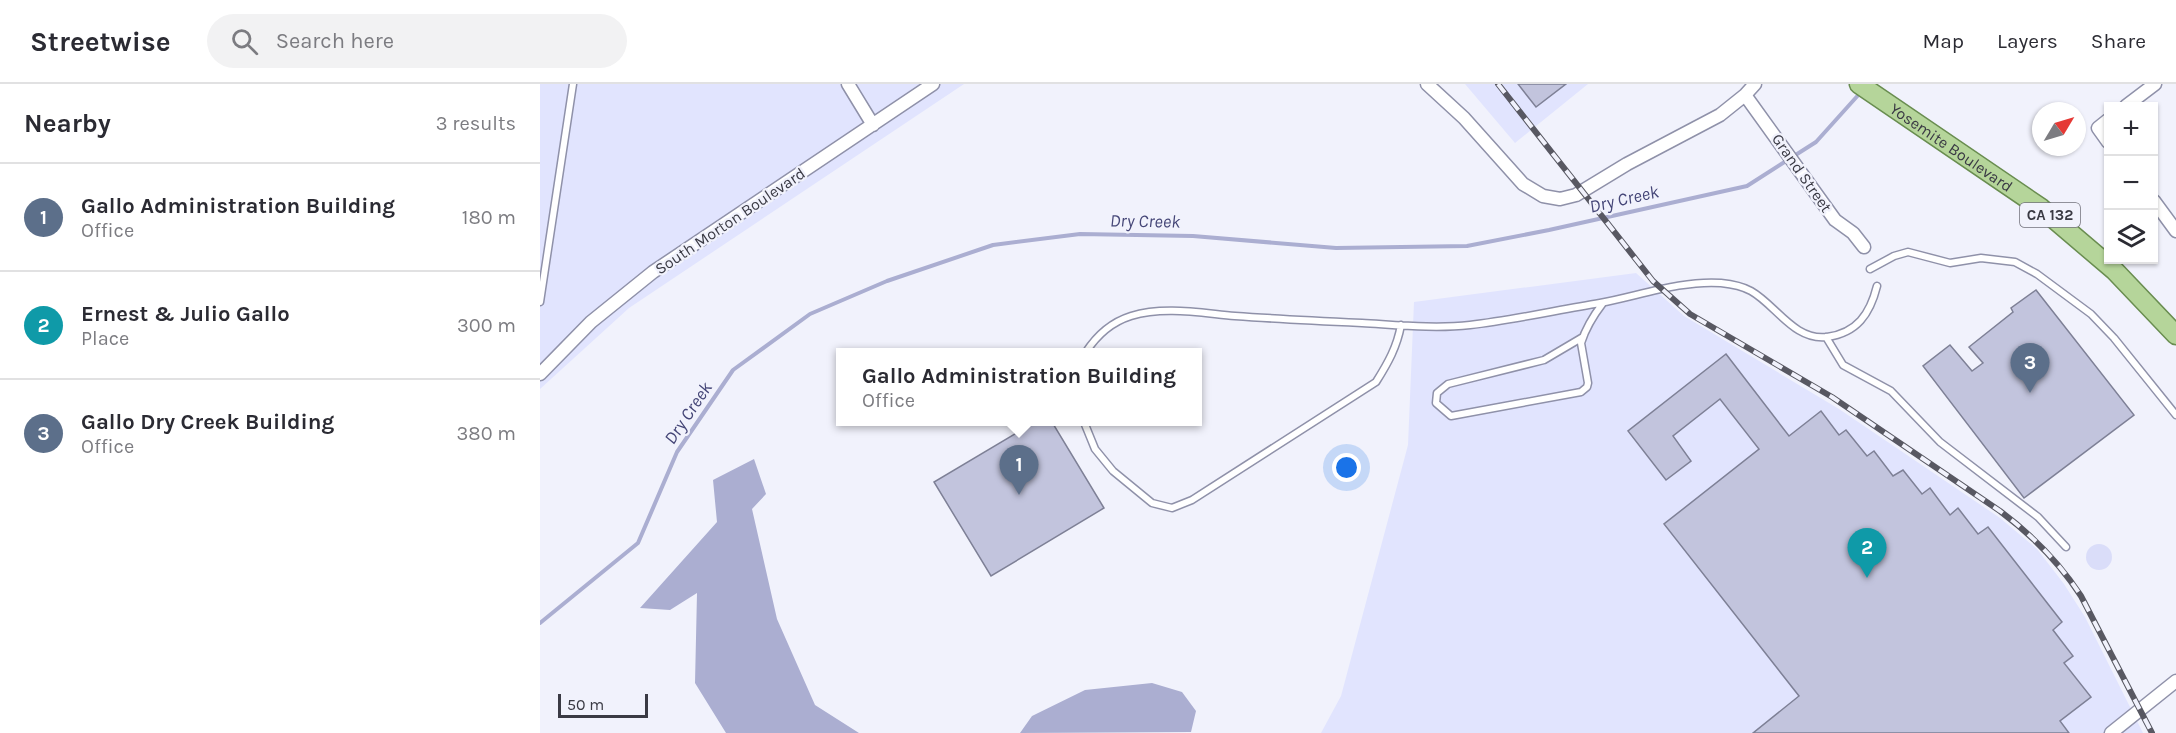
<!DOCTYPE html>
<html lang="en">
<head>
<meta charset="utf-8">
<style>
  body { margin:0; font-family:Karla,sans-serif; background:#f2f2f3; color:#2b2b33 }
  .controls { position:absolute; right:18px; top:18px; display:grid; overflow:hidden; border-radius:0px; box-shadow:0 2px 4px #0004 }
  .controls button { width:54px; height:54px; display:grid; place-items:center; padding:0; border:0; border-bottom:2px solid #e1e1e2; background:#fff; color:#2b2b33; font:30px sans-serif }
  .compass { position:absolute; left:1492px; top:18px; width:54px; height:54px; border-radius:50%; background:#fff; box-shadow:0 2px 4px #0004; rotate:52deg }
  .scale { position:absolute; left:18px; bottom:15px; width:90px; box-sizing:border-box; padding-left:6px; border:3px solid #3a3a44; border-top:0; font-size:16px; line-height:21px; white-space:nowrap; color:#3a3a44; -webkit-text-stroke:4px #f1f2fc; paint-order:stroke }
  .you { position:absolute; left:807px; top:384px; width:21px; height:21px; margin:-15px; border:4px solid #fff; border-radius:50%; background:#1a73e8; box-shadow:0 0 0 9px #1a73e833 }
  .badge { display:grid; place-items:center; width:39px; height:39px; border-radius:50%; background:#d93025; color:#fff; font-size:20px; font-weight:700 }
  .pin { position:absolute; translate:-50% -50px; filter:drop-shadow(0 2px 3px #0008) }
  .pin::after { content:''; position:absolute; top:32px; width:21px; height:18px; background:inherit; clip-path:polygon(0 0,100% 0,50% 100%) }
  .popup { position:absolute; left:296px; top:264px; width:366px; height:78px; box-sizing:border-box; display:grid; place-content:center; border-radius:0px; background:#fff; filter:drop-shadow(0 2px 4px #0005); font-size:20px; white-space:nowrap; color:#7c7c81 }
  .popup b { font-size:22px; color:#2b2b33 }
  .popup::after { content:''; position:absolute; left:50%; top:100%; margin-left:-12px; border:12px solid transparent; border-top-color:#fff }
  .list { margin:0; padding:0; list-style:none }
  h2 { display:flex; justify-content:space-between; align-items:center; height:78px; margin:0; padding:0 24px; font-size:26px }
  h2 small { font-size:20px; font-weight:400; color:#7c7c81 }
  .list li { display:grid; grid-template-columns:39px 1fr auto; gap:18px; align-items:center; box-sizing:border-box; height:108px; padding:0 24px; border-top:2px solid #e1e1e2 }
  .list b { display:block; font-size:22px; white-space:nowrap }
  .list p { margin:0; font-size:20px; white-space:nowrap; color:#7c7c81 }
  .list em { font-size:20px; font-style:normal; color:#7c7c81 }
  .icon { flex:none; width:33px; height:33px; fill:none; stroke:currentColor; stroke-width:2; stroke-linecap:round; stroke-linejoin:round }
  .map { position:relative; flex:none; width:1636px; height:649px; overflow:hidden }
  header { display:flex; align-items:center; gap:36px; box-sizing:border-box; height:84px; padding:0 30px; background:#fff; border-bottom:2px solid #e1e1e2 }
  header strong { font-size:28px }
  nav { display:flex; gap:33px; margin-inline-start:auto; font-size:21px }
  .search { width:420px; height:54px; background:#f2f2f3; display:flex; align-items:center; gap:15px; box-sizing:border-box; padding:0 21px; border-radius:33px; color:#7c7c81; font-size:22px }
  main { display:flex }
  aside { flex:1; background:#fff }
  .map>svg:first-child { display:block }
  .built { fill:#e1e4fe }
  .green { fill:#daddf9 }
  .water { fill:#abaed1 }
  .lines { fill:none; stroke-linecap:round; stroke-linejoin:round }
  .stream { stroke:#abaed1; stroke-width:4 }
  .building { fill:#c2c4dd; stroke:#7e8096; stroke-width:1.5 }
  .service-casing { stroke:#8f91a9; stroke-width:9 }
  .minor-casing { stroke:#8f91a9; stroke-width:15 }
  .primary-casing { stroke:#698d50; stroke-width:21 }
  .path { stroke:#a8a8b2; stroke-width:2; stroke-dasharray:4.5 4.5; stroke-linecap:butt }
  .service { stroke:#fff; stroke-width:6 }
  .minor { stroke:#fff; stroke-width:12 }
  .primary { stroke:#b5d59a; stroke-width:18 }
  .rail-casing { stroke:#585862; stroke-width:6 }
  .rail { stroke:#f1f2fc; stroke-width:4; stroke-dasharray:11; stroke-linecap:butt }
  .labels { text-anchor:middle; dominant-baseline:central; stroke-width:4.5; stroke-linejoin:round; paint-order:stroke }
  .shield { fill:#f1f2fc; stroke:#71717b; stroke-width:1.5 }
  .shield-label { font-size:15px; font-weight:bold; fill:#3a3a44 }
  .street-label { font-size:16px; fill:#3a3a44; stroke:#f1f2fc }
  .water-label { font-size:18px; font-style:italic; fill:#454677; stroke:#f1f2fc }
</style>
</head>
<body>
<header>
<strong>Streetwise</strong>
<div class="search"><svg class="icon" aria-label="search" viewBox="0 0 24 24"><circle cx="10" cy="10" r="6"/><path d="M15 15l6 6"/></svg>Search here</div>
<nav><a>Map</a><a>Layers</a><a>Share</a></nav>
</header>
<main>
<aside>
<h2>Nearby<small>3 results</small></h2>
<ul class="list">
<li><span class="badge" style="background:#5c6f8a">1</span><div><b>Gallo Administration Building</b><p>Office</p></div><em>180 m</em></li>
<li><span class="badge" style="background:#0f9aa8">2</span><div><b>Ernest &amp; Julio Gallo</b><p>Place</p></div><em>300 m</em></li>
<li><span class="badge" style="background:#5c6f8a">3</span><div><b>Gallo Dry Creek Building</b><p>Office</p></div><em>380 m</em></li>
</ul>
</aside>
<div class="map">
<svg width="1636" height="649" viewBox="0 0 1636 649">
  <rect width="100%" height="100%" fill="#f1f2fc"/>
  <!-- built -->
  <path class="built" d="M 0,0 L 424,0 L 89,224 L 0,305 Z
    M 925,0 L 1048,0 L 975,59 Z
    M 1096,189 L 1144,232 L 1299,325 L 1460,434 L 1497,465 L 1524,500 L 1545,533 L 1603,649 L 781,649 L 801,612 L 868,361 L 874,218 Z"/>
  <!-- green -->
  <path class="green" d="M1546 473a13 13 0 1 1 26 0a13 13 0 1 1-26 0Z"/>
  <!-- water -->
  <path class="water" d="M 214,375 L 226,410 L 212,425 L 237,535 L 275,621 L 319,649 L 186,649 L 155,599 L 157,509 L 130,526 L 100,524 L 177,438 L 173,396 Z
    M 612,599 L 642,608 L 656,627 L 651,648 L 480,649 L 492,632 L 545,606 Z"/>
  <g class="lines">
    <!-- stream -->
    <path class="stream" d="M 0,539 L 98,459 L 137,368 L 193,286 L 270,230 L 347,197 L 453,161 L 540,150 L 653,152 L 796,164 L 927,162 L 1009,146 L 1207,102 L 1276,58 L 1321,8"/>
  </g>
  <!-- building -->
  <path class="building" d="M 978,0 L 1026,0 L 996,23 Z
    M 1496,206 L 1594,331 L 1484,414 L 1383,282 L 1410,261 L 1432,287 L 1443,279 L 1429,263 L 1473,228 L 1471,224 Z
    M 1186,270 L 1249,352 L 1281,327 L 1299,351 L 1306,346 L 1327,372 L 1334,367 L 1353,392 L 1363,386 L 1382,410 L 1390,404 L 1410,431 L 1418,424 L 1438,450 L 1448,443 L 1522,538 L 1513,546 L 1533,572 L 1524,579 L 1551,613 L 1520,637 L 1529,649 L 1213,649 L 1259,612 L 1124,440 L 1219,365 L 1180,315 L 1133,352 L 1151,377 L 1126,396 L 1088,347 Z
    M 495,338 L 512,338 L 564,424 L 451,492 L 394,398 Z"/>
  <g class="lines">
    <!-- service casing -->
    <g class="service-casing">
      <path id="service" d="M 1330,185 L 1354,172 L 1368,168 L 1410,179 L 1441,174 L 1475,178 L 1497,190 L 1551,230 L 1574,254 L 1636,331
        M 0,218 L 33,0
        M 1043,253 L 1004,276 L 908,300 L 897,309 L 896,319 L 911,332 L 1041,308 L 1047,303 L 1048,299 L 1041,259 C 1046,243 1053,232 1063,219
        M 1286,253 L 1303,281 L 1351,307 L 1400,358 L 1498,433 L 1526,463
        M 546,268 C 557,251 572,238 591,232 C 624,222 660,229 695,232 C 737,235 779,237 822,239 C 857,241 895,245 930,241 C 974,236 1017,226 1060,219 C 1098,212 1142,196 1181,199 C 1191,200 1202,202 1211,207 C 1236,221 1254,257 1287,253 C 1317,249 1330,230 1337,202
        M 544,338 L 555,365 L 573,387 L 612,419 L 632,424 L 652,416 L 836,298 C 848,279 857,263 861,241"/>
    </g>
    <!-- minor casing -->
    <g class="minor-casing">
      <path id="minor" d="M 308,0 L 333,41
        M 887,0 L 924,34 L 983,100 L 1003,112 L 1020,115 L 1036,111 L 1087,80 L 1180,31 L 1205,11 L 1215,0
        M 1205,11 L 1295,136 L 1313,149 L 1324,163
        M 1586,22 L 1615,0
        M 1568,36 L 1558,44 L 1568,58
        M 1614,117 L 1636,147
        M 0,290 L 51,238 L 113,188 L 393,0
        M 1571,649 L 1636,597"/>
    </g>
    <!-- primary casing -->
    <g class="primary-casing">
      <g id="primary">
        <path id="s1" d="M 1319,0 L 1501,124 L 1575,187 L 1636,251"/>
      </g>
    </g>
    <!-- path -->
    <path class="path" d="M 1606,636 L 1614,649"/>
    <!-- service -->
    <use href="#service" class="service"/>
    <!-- minor -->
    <use href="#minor" class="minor"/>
    <!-- primary -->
    <use href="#primary" class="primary"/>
    <!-- rail casing -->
    <g class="rail-casing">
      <path id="rail" d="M 958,0 L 1113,197 L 1150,230 L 1292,313 L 1460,427 C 1492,451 1519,478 1541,512 L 1612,649"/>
    </g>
    <!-- rail -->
    <use href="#rail" class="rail"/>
  </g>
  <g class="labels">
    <!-- shield labels -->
    <rect class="shield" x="1480" y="119" width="60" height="24" rx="4.5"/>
    <g class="shield-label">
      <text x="1510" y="131">CA 132</text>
    </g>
    <!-- street labels -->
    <g class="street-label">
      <text stroke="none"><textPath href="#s1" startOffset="112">Yosemite Boulevard</textPath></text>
      <text transform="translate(1262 89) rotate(55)">Grand Street</text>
      <text transform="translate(190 137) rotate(-34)">South Morton Boulevard</text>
    </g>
    <!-- water labels -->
    <g class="water-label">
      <text transform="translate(1084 115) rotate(-13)">Dry Creek</text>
      <text transform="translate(605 137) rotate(1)">Dry Creek</text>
      <text transform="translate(148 329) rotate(-56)">Dry Creek</text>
    </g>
  </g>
</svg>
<div class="controls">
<button>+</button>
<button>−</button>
<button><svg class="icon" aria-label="layers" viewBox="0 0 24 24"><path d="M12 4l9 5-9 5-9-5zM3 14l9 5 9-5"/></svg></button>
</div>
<svg class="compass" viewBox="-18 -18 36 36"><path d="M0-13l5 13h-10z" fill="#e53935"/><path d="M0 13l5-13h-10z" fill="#7c7c81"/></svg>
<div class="scale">50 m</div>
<div class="you"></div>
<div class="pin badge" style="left:479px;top:411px;background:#5c6f8a">1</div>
<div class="popup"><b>Gallo Administration Building</b>Office</div>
<div class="pin badge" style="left:1327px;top:494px;background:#0f9aa8">2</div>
<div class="pin badge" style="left:1490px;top:309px;background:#5c6f8a">3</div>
</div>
</main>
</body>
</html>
